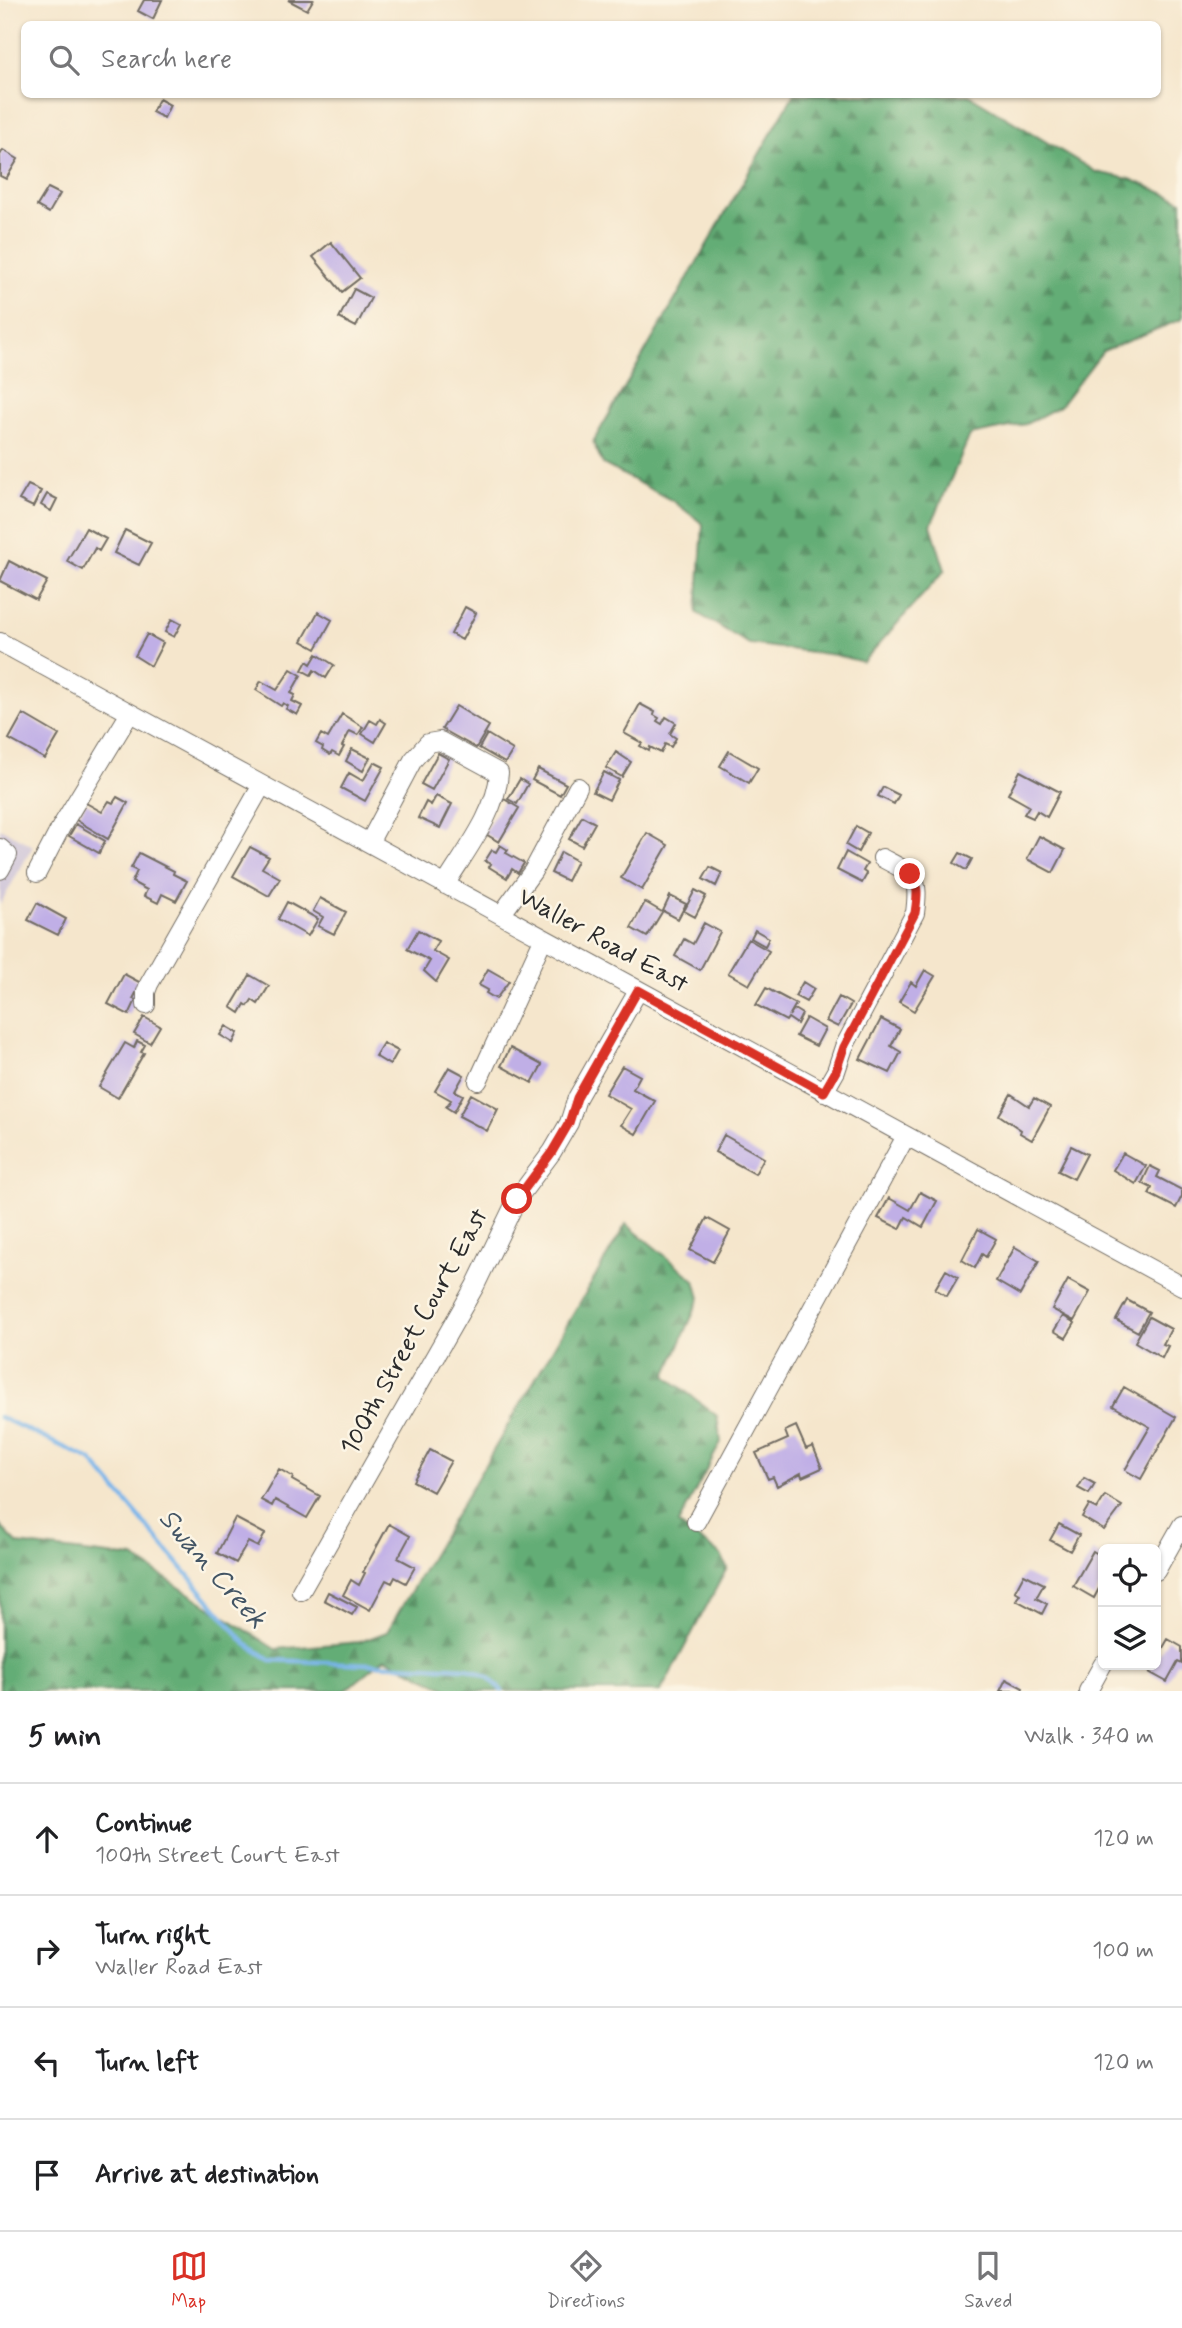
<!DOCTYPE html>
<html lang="en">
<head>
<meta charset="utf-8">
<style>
  body { margin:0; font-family:Mynerve,sans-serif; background:#f2f2f2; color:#202124 }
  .controls { position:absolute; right:21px; bottom:21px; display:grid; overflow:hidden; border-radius:10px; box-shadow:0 2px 5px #0004 }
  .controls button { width:63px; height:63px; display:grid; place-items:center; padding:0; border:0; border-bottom:2px solid #e0e0e0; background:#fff; color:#202124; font:35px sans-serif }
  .stop { position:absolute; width:21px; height:21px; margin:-16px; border:5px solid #d93025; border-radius:50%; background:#fff }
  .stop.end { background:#d93025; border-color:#fff; box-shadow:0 2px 7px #0008 }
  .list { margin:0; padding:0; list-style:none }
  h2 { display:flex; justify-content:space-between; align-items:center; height:91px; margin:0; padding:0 28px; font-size:30px }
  h2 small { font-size:23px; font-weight:400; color:#757577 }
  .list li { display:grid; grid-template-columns:46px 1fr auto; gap:21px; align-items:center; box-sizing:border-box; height:112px; padding:0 28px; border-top:2px solid #e0e0e0 }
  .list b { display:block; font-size:26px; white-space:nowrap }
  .list p { margin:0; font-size:23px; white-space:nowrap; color:#757577 }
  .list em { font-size:23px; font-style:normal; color:#757577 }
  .icon { flex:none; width:38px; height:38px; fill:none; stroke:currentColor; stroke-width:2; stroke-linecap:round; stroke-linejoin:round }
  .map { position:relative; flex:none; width:1182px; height:1691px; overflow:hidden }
  .search { position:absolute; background:#fff; box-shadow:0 2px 5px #0004; left:21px; right:21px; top:21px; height:77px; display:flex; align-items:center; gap:18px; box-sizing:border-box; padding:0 24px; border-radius:10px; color:#757577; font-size:26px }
  .sheet { height:539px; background:#fff }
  nav { display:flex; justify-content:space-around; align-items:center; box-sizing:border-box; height:98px; border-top:2px solid #e0e0e0; background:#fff; font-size:19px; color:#757577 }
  nav a { display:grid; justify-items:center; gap:4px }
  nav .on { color:#d93025 }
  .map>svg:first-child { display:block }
  .industrial { fill:#c9bfd7 }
  .forest { fill:url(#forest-firs); stroke:#476c50; stroke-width:2 }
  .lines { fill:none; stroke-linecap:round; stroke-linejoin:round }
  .stream { stroke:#77b4ea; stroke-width:4.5 }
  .building { fill:#c0afe6 }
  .minor-casing { stroke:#726c63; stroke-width:20 }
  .minor { stroke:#fff; stroke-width:18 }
  .route { stroke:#d93025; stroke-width:9 }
  .labels { text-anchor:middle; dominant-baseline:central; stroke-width:5; stroke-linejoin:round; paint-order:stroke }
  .street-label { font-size:26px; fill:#2b2b2b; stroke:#fcf5e5 }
  .water-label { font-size:28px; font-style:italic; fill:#425464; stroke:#fcf5e5 }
</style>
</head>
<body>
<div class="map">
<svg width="1182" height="1691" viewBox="0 0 1182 1691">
  <defs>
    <pattern id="forest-firs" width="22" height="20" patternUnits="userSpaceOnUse" patternTransform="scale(1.75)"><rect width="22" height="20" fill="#63ad76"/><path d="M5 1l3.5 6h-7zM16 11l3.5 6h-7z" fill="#528d61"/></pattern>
  </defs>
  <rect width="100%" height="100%" fill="#fcf5e5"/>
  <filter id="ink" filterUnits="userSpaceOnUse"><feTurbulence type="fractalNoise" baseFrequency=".0143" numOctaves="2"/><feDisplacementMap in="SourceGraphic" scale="14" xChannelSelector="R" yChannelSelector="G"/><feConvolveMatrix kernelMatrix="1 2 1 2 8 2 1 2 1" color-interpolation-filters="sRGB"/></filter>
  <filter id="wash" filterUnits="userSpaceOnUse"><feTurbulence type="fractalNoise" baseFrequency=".00686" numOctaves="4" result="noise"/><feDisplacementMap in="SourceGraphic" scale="28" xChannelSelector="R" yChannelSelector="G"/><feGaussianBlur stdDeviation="1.57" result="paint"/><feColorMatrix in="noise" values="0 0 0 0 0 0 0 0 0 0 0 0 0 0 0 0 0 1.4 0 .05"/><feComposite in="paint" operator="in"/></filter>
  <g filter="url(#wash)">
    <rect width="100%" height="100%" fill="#f5e6cc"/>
    <!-- industrial -->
    <path class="industrial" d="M 0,828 L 33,846 L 0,905 Z"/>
    <!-- forest -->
    <path class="forest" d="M 794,94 L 969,95 L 1096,172 L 1130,179 L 1182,201 L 1182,319 L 1103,351 L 1060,406 L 1026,424 L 970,435 L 931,525 L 945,570 L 863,662 L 835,655 L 749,644 L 697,613 L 703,524 L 673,501 L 603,464 L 593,442 Z
      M 626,1224 L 695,1280 L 700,1298 L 666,1376 L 717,1416 L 721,1442 L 678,1524 L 721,1555 L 727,1568 L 661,1691 L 452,1691 L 385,1658 L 345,1691 L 0,1691 L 0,1526 L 18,1544 L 134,1558 L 275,1649 L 360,1642 L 387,1632 Z"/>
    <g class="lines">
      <!-- stream -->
      <path class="stream" d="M 0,1417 L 91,1460 L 246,1644 L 271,1660 L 467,1668 L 488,1677 L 502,1691"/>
    </g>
    <g id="blocks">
      <!-- building -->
      <path class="building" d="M 144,0 L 162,0 L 153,19 L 138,11 Z
        M 288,0 L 313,0 L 307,10 Z
        M 159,99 L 170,105 L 164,118 L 152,112 Z
        M 3,150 L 18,159 L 6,179 L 0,176 L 0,155 Z
        M 48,188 L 60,194 L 49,213 L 37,206 Z
        M 331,242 L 360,278 L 342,292 L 313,257 Z
        M 354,289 L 371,298 L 356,327 L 339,318 Z
        M 28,485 L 41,491 L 33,507 L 19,500 Z
        M 47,494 L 57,499 L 51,511 L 41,505 Z
        M 86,528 L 106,539 L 99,551 L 95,548 L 83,570 L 67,561 Z
        M 125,530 L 151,543 L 139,565 L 114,553 Z
        M 9,561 L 47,581 L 36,600 L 0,581 Z
        M 465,607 L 476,613 L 462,640 L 451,634 Z
        M 318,612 L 332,620 L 316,649 L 302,641 Z
        M 172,619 L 181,624 L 174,637 L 165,632 Z
        M 147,634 L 163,643 L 151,666 L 135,656 Z
        M 317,654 L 334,665 L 326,678 L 314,670 L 311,675 L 302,670 L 307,661 L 311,664 Z
        M 291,669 L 301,675 L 291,693 L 295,695 L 292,701 L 302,706 L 297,715 L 286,709 L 288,706 L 283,703 L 281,706 L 256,690 L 261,681 L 277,690 Z
        M 640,704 L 655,712 L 654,715 L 659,718 L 657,721 L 662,724 L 666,717 L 676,723 L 670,734 L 676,738 L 671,747 L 665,744 L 661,753 L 650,747 L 649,751 L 640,746 L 642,743 L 624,733 Z
        M 456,706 L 489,726 L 476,748 L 442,729 Z
        M 23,714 L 59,735 L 45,759 L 9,739 Z
        M 342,714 L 363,727 L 358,735 L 350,731 L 342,746 L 344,747 L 339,756 L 332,752 L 330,755 L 322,750 L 323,747 L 316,743 L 321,734 L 328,738 Z
        M 380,719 L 386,723 L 375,742 L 362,734 L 370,720 L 377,724 Z
        M 487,734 L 513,750 L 505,763 L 479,748 Z
        M 352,749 L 370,758 L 363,771 L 346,761 Z
        M 729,751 L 758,768 L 749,783 L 720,766 Z
        M 616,752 L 631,762 L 622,777 L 606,768 Z
        M 438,753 L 449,759 L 432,790 L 421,784 Z
        M 374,762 L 384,767 L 365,801 L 341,788 L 349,773 L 363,781 Z
        M 538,769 L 566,784 L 560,795 L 532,780 Z
        M 1020,771 L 1060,792 L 1047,817 L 1037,811 L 1033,818 L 1024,814 L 1029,806 L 1008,794 Z
        M 604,772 L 619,780 L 609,800 L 593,792 Z
        M 520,779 L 528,784 L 517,804 L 508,799 Z
        M 883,787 L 899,795 L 894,804 L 878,796 Z
        M 436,796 L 452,804 L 440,828 L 418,818 L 426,802 L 431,805 Z
        M 117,797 L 128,803 L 108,839 L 76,820 L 86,803 L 102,812 L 109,801 L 113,803 Z
        M 504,799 L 519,808 L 499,842 L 484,833 Z
        M 582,816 L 595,823 L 582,846 L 569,839 Z
        M 76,824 L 105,841 L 99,853 L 69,836 Z
        M 856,826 L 868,833 L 858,852 L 846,845 Z
        M 647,833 L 668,845 L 642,890 L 621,878 Z
        M 1039,836 L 1065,850 L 1053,873 L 1027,859 Z
        M 500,845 L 508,850 L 506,853 L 524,863 L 518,873 L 512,869 L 507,878 L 489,867 L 491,864 L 485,861 L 492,850 L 496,852 Z
        M 250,847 L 269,857 L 262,868 L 280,878 L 269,896 L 233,876 Z
        M 561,852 L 577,861 L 567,881 L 551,873 Z
        M 846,852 L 867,864 L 863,871 L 867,874 L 862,883 L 837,870 Z
        M 139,853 L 174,871 L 173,874 L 187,881 L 176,901 L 162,894 L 158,903 L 144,896 L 147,890 L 132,882 L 137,871 L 131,868 Z
        M 960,853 L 972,859 L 966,870 L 954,863 Z
        M 710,867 L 722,873 L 716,886 L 703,879 Z
        M 695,890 L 706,896 L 695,917 L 684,911 Z
        M 670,896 L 686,904 L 678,919 L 663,911 Z
        M 320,898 L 346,912 L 334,934 L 318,926 L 323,917 L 313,911 Z
        M 287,902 L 318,919 L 308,936 L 278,919 Z
        M 645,902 L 662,912 L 647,937 L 631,928 Z
        M 37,903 L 66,919 L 58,935 L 28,920 Z
        M 704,923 L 720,932 L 700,970 L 675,956 L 684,939 L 693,944 Z
        M 418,930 L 438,941 L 433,951 L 449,960 L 436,982 L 424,971 L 430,961 L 407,949 Z
        M 755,930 L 769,938 L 765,946 L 751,938 Z
        M 748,939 L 769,951 L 749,985 L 728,973 Z
        M 488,969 L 509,981 L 496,999 L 486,993 L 488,990 L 479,985 Z
        M 925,970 L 935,976 L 914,1011 L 899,1002 L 911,982 L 916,986 Z
        M 124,974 L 141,983 L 133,999 L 136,1000 L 129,1015 L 108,1004 Z
        M 250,975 L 269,986 L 258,1004 L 252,1000 L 248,1006 L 245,1004 L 240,1013 L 231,1007 Z
        M 803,982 L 814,989 L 806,1002 L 795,996 Z
        M 766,988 L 796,1004 L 789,1016 L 794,1009 L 802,1014 L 797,1024 L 788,1018 L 786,1021 L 756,1005 Z
        M 839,997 L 851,1004 L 838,1027 L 826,1021 Z
        M 144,1017 L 160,1026 L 150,1043 L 134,1034 Z
        M 806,1018 L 825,1029 L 816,1046 L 796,1036 Z
        M 881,1019 L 900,1029 L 891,1046 L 901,1052 L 890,1073 L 860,1059 Z
        M 226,1026 L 238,1033 L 233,1043 L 220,1035 Z
        M 137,1041 L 145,1045 L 141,1052 L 144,1053 L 118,1098 L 99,1087 L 125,1043 L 134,1048 Z
        M 383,1043 L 398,1051 L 390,1065 L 375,1056 Z
        M 510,1048 L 542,1065 L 532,1083 L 501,1066 Z
        M 622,1066 L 640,1076 L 633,1089 L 655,1101 L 636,1134 L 621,1125 L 631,1109 L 605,1094 Z
        M 449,1067 L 464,1075 L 455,1091 L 463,1095 L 454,1112 L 446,1107 L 451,1100 L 435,1091 Z
        M 471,1094 L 498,1109 L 487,1131 L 459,1116 Z
        M 1011,1094 L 1029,1106 L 1034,1098 L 1050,1107 L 1032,1140 L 1020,1133 L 1021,1130 L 999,1115 Z
        M 724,1135 L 764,1158 L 755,1174 L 715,1152 Z
        M 1071,1146 L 1087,1154 L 1074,1179 L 1058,1171 Z
        M 1123,1153 L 1146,1166 L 1136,1184 L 1113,1170 Z
        M 1150,1166 L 1160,1171 L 1157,1177 L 1182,1190 L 1182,1196 L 1176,1208 L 1149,1194 L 1152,1188 L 1142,1183 Z
        M 920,1192 L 937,1201 L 923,1227 L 906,1217 L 900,1229 L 878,1218 L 889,1198 L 910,1210 Z
        M 707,1218 L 730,1231 L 713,1262 L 690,1250 Z
        M 978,1229 L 996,1239 L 986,1257 L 982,1254 L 975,1268 L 962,1260 Z
        M 1015,1247 L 1039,1261 L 1020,1295 L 996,1281 Z
        M 946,1270 L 958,1277 L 947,1296 L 935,1289 Z
        M 1068,1280 L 1090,1292 L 1074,1321 L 1052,1309 Z
        M 1127,1300 L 1149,1312 L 1138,1332 L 1116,1320 Z
        M 1063,1316 L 1075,1323 L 1066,1338 L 1054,1331 Z
        M 1149,1317 L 1171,1329 L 1163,1344 L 1168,1346 L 1162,1358 L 1135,1342 Z
        M 1124,1387 L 1176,1417 L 1141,1479 L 1125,1470 L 1150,1427 L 1113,1406 Z
        M 796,1426 L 806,1449 L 813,1446 L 822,1468 L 802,1477 L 801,1473 L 777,1486 L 773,1477 L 768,1479 L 756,1453 L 788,1439 L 785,1431 Z
        M 430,1450 L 451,1461 L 433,1492 L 413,1481 Z
        M 279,1469 L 293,1477 L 292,1480 L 320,1496 L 307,1518 L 275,1500 L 272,1506 L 261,1500 Z
        M 1084,1478 L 1095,1484 L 1089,1494 L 1078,1488 Z
        M 1105,1496 L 1122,1506 L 1104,1530 L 1082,1517 L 1089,1505 L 1097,1509 Z
        M 235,1518 L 265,1534 L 258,1547 L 248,1542 L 236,1563 L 217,1553 Z
        M 389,1524 L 410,1536 L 398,1558 L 415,1567 L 406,1583 L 395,1577 L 392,1583 L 386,1580 L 370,1610 L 343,1595 L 351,1580 L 359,1585 L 365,1573 L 363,1572 Z
        M 1059,1524 L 1079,1535 L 1070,1551 L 1050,1540 Z
        M 1093,1551 L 1103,1557 L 1103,1581 L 1094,1598 L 1073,1586 Z
        M 1024,1574 L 1044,1584 L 1036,1598 L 1047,1604 L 1042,1614 L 1016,1600 L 1020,1594 L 1015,1591 Z
        M 328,1592 L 357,1607 L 352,1615 L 324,1600 Z
        M 1168,1639 L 1182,1647 L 1182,1664 L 1178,1662 L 1167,1682 L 1149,1672 L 1153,1665 L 1156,1665 L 1156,1660 Z
        M 1006,1679 L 1023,1688 L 1022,1691 L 1000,1691 Z"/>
    </g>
  </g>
  <g filter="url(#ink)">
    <use href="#blocks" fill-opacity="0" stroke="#726c63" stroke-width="2"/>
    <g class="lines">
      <!-- minor casing -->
      <g class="minor-casing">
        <path id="minor" d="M 0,642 L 1182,1286
          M 369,843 L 413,760 L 428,743 L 440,741 L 499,773 C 497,812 465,852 445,885
          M 0,848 L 8,855 L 0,870
          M 37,873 L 61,827 L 130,713
          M 501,915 L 533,871 L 578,787
          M 146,1005 L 146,992 L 149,984 L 262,785
          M 478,1081 L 543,939
          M 824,1092 L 836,1071 L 844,1047 L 915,913 C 920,875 914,875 882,858
          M 696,1522 L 906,1136
          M 1156,1571 L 1182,1525
          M 301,1591 L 475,1286 L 517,1199 L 552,1152 L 569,1123 L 577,1098 L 638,991
          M 1088,1691 L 1103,1664"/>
      </g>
      <!-- minor -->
      <use href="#minor" class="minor"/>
    </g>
  </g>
  <g class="lines" filter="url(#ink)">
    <!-- route -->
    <path class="route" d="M 517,1199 L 552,1152 L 569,1123 L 577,1098 L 638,990 L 824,1092 L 836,1071 L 844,1047 L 915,913 C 917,899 920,885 910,874"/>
  </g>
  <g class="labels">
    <!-- street labels -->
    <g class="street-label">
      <text transform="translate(603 941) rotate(29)">Waller Road East</text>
      <text transform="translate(415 1332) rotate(-61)">100th Street Court East</text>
    </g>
    <!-- water labels -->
    <g class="water-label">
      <text transform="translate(212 1569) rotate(49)">Swan Creek</text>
    </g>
  </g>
</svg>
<div class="controls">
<button><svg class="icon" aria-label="locate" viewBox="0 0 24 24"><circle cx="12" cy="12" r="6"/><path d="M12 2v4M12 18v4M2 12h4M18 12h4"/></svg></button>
<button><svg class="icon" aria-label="layers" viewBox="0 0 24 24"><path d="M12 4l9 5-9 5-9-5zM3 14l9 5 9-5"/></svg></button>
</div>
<div class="stop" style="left:517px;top:1199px"></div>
<div class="stop end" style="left:910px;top:874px"></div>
<div class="search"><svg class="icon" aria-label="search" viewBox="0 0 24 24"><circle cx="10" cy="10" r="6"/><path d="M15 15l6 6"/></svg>Search here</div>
</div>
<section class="sheet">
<h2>5 min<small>Walk · 340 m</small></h2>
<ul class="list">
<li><svg class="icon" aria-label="ahead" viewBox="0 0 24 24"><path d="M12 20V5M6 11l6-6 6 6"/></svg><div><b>Continue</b><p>100th Street Court East</p></div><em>120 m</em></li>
<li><svg class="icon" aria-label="right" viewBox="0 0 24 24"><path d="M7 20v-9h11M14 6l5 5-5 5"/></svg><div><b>Turn right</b><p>Waller Road East</p></div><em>100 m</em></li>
<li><svg class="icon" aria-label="left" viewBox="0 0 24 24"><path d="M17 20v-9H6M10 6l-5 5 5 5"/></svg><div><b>Turn left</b></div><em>120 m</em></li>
<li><svg class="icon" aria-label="arrive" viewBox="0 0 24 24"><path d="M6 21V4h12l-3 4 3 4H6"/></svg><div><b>Arrive at destination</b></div></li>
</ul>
</section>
<nav>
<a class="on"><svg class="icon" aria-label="map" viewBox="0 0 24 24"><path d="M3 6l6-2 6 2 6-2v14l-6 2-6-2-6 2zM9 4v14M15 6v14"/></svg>Map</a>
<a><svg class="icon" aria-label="directions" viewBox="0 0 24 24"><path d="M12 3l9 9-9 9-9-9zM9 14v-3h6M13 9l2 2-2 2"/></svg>Directions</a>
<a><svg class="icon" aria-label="saved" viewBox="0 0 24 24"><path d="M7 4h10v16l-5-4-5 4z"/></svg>Saved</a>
</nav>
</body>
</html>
